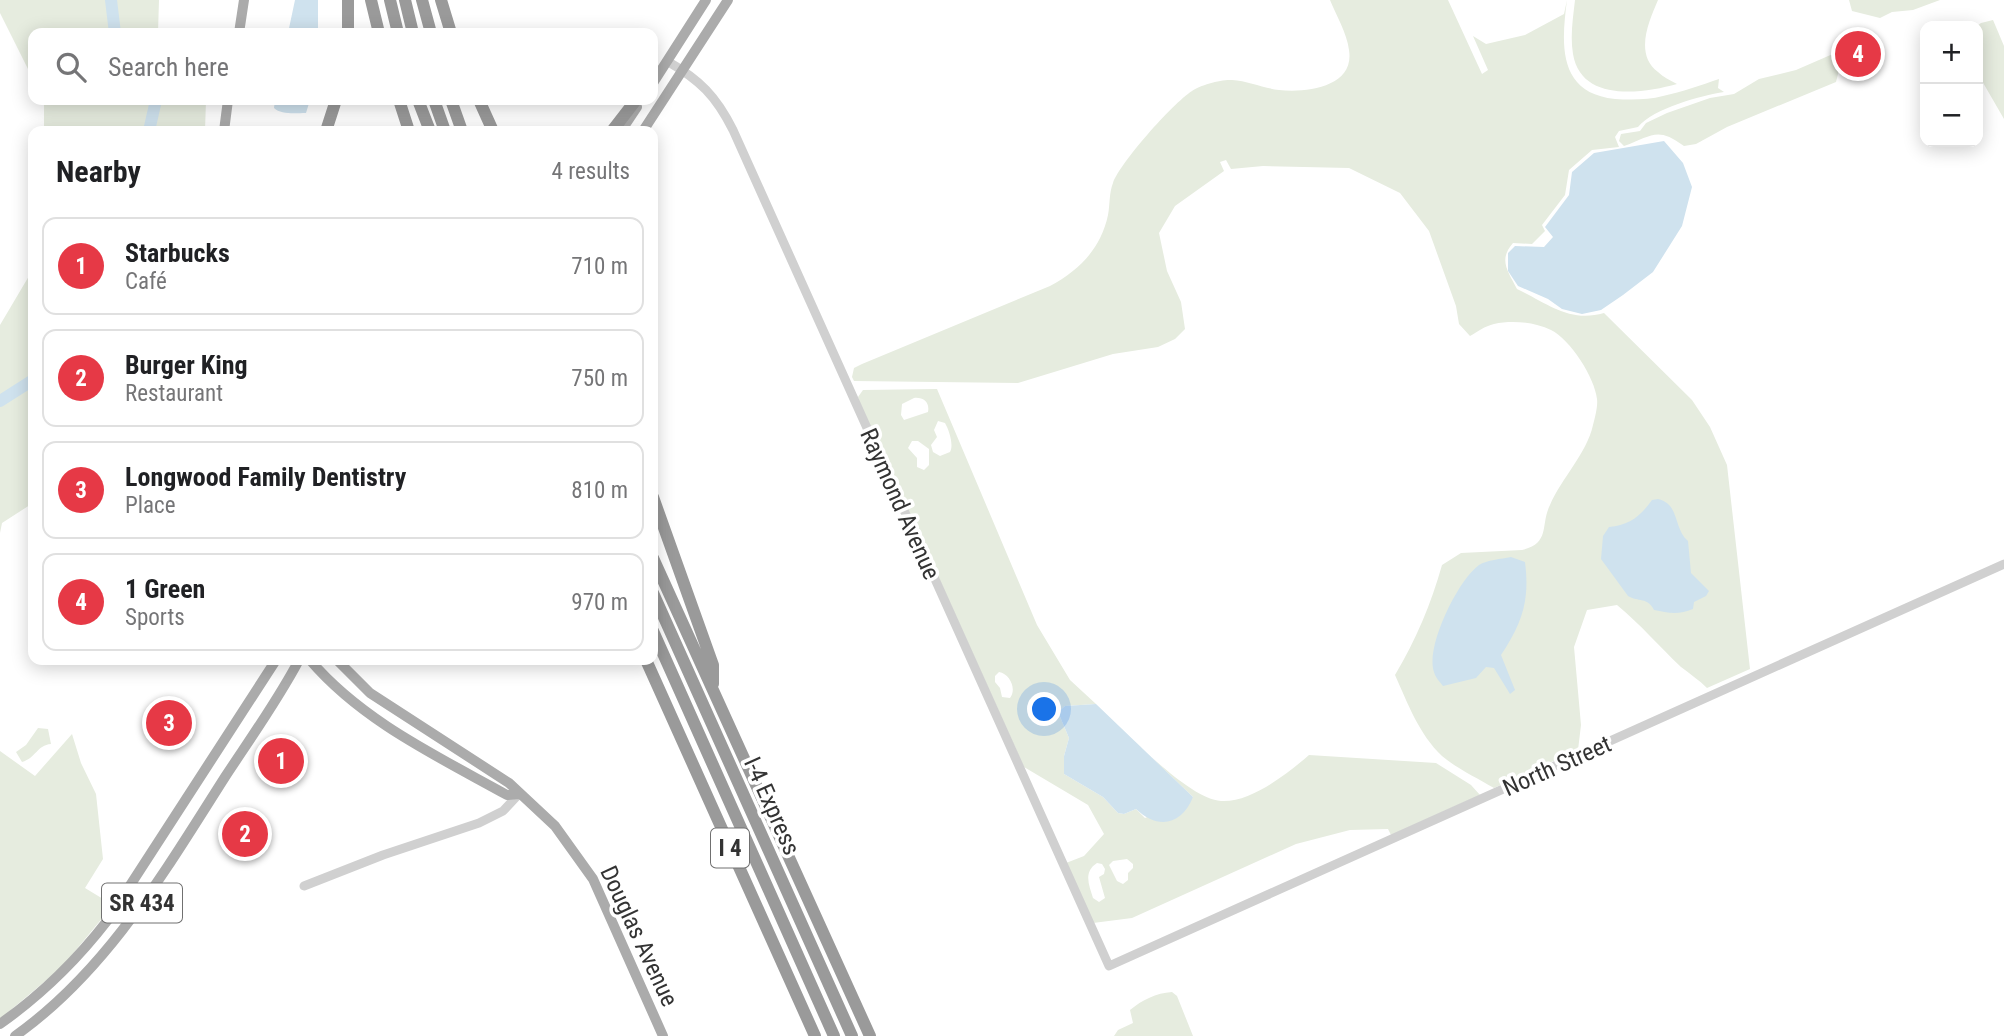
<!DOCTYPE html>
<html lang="en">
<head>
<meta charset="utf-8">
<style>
  body { margin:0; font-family:"Roboto Condensed",sans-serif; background:#f2f2f2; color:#202124 }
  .controls { position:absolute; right:21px; top:21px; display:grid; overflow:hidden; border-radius:14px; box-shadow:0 4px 18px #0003 }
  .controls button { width:63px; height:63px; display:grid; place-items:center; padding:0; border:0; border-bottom:2px solid #e0e0e0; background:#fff; color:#202124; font:35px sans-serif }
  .you { position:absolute; left:1045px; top:710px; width:24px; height:24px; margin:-18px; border:5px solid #fff; border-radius:50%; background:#1a73e8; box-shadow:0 0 0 10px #1a73e833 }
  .badge { display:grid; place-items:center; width:46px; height:46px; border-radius:50%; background:#e63946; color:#fff; font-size:23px; font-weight:700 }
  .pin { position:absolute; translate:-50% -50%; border:4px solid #fff; box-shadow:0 2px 7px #0006 }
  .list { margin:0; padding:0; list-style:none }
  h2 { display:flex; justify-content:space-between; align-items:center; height:91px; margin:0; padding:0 28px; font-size:30px }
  h2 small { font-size:23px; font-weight:400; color:#757577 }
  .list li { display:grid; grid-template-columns:46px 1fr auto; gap:21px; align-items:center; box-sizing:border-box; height:98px; margin:0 14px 14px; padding:0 14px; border:2px solid #e0e0e0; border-radius:14px }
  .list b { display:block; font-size:26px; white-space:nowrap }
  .list p { margin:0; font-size:23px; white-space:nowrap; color:#757577 }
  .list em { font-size:23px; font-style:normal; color:#757577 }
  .icon { flex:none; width:38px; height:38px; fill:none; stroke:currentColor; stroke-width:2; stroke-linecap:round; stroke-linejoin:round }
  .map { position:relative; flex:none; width:2004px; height:1036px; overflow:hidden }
  .search { position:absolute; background:#fff; box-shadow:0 4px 18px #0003; left:28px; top:28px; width:630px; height:77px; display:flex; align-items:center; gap:18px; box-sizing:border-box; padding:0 24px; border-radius:14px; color:#757577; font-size:26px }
  .panel { position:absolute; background:#fff; box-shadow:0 4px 18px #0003; left:28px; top:126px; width:630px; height:539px; border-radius:14px }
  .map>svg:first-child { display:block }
  .green { fill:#e6ecdf; fill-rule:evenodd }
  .water { fill:#cfe2ee }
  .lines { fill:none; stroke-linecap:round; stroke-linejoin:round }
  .river { stroke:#cfe2ee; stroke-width:12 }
  .minor { stroke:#d0d0d0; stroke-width:9 }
  .major { stroke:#ababab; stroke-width:10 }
  .highway { stroke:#9a9a9a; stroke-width:12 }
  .labels { text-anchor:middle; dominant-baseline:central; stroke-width:7; stroke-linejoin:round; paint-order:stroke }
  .shield { fill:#fff; stroke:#707070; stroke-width:2 }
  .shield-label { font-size:23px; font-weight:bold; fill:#333 }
  .street-label { font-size:24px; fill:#333; stroke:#fff }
</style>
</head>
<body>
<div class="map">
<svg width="2004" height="1036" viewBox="0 0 2004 1036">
  <rect width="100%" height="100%" fill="#fff"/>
  <!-- green -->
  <path class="green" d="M 0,0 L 159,0 L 158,33 L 33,33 L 33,79 L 0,13 Z
    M 1330,0 L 1448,0 L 1482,74 L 1488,70 L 1473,36 L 1486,44 L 1525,35 L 1564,14 L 1567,0 C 1561,45 1558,93 1615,99 C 1631,100 1648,100 1663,96 C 1682,92 1701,85 1719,79 L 1718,88 L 1724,92 C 1700,96 1654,108 1638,127 L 1619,131 L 1615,137 L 1619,147 L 1592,150 L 1569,170 L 1565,195 L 1542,225 L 1545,231 L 1532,244 L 1513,243 C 1498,260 1508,271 1517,289 C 1547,303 1569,323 1604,313 L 1692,400 L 1710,427 L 1727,465 L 1750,669 L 1707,688 C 1699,680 1690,674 1681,667 C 1659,646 1641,625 1617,605 L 1587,610 L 1574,647 L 1581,725 L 1578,750 L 1494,788 C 1477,778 1456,768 1442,756 C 1419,734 1408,704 1395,675 C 1416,640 1431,604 1442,565 L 1461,553 L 1522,550 C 1551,543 1540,525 1550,505 C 1561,479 1587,453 1593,425 C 1595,418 1598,406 1597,399 C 1595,378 1570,339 1551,330 C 1534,322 1512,320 1494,324 C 1485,326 1477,332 1470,336 L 1459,324 L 1456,306 L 1429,231 L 1400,193 L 1349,168 L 1263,166 L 1231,169 L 1226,160 L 1220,162 L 1224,171 L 1175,206 L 1159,233 L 1167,271 L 1181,302 L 1185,329 L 1175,339 L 1158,347 L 1113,354 L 1018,383 L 854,381 L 852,377 L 854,368 L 862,364 L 1050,286 C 1080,270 1101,248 1108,215 C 1110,204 1109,193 1113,183 C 1120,163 1172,104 1192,91 C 1200,85 1222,79 1232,80 C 1248,81 1263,88 1279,90 C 1307,93 1355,87 1349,50 C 1347,33 1336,15 1330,0 Z
    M 1575,0 L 1658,0 C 1649,21 1634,54 1658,72 C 1663,77 1670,80 1677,84 C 1641,94 1581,102 1573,54 C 1570,36 1573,18 1575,0 Z
    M 1849,0 L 1940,0 L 1913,10 L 1892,12 L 1880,18 L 1852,11 Z
    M 1993,20 L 2004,46 L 2004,119 L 1978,74 L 1977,26 L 1981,23 Z
    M 1847,33 C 1867,32 1878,54 1872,71 L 1861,72 L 1842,56 L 1838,61 L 1839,70 L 1836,82 L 1727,127 L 1696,144 L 1684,146 C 1657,126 1652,136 1624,146 L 1619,141 L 1621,134 L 1640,131 L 1646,123 L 1667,113 L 1710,98 L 1734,94 L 1759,79 L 1796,70 L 1842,50 L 1841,45 Z
    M 44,100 L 206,100 L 205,131 L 44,131 Z
    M 33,236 L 33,503 L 2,523 L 0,533 L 0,325 L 29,276 Z
    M 937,389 L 1037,625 L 1070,680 L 1096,704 L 1065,706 L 1058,712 L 1069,738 L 1064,756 L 1064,774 L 1103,797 L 1118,813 L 1124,814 L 1136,809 L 1145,818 L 1193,797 L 1106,714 C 1130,736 1189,799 1221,801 C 1250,803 1287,774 1309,755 L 1436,763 L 1471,785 L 1480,795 L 1391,835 L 1388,829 L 1350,830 L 1296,844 L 1132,918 L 1093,923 L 1066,863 L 1084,856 L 1104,834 L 1088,805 L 1024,767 L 859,401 L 858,397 L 863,390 ZM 914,398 C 923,397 930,402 928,412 L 904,420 L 901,415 L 902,404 ZM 938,421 L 945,423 C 949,430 954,445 950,452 L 940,456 L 933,452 L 931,445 L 937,437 L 934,430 ZM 912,441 L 918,441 L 929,449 L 929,465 L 924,470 L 917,467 L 917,458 L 908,448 ZM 999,672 C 1010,674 1017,689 1010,698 L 1002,697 L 1000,688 L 995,682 L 995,676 ZM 1127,859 L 1133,864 L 1133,868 L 1128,873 L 1128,880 L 1123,884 L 1117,881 L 1109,865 L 1113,861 ZM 1097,863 L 1102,864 L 1105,869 L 1104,874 L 1099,877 L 1105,898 L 1099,902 L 1093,898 C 1089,885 1083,872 1097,863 Z
    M 38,728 L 48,729 L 51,744 C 37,745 36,758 22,762 L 16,752 L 26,745 Z
    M 72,734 L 81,763 L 96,794 L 103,859 L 85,888 L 113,905 L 62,967 L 0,1019 L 0,751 L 35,776 Z
    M 1172,992 L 1177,996 L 1193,1036 L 1114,1036 L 1118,1030 L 1133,1023 L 1130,1010 C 1142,1000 1156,993 1172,992 Z"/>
  <!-- water -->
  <path class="water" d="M 295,0 L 318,0 L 318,33 L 288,33 Z
    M 275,100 L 310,100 L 306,113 C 296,113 281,115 274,108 Z
    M 1664,141 L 1683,163 L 1692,187 L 1682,226 L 1653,272 L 1623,295 L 1601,310 L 1582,314 L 1562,309 L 1548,299 L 1518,286 L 1508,271 L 1508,253 L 1515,246 L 1544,247 L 1553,237 L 1545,227 L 1569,195 L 1572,172 L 1594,153 Z
    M 1658,499 C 1680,504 1673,528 1688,541 L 1691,573 L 1709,591 L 1706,596 L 1694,602 L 1693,609 C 1679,615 1668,613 1654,610 C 1648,597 1638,602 1628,596 L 1601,559 L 1603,536 L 1609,527 C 1629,525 1640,517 1652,500 Z
    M 1511,557 L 1525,562 C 1530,601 1522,623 1501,655 L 1515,690 L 1510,694 L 1494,668 L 1486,667 L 1476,678 L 1443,686 C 1440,682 1435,677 1434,672 C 1425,647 1458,580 1479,565 C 1487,560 1501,559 1511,557 Z
    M 1096,704 L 1193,797 C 1182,825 1158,830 1136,809 L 1124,814 L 1118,813 L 1103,797 L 1064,774 L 1064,756 L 1069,738 L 1058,712 L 1065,706 Z"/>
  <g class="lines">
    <!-- river -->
    <path class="river" d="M 111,0 L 115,33
      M 149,131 L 156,100
      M 0,401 L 33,380"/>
    <!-- minor -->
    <path class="minor" d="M 667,61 C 700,80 716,96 733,130 L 1109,966 L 2004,564
      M 304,886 L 383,855 L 479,823 L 503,811 L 519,794"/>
    <!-- major -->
    <path class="major" d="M 239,33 L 244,0
      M 653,83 L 706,0
      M 224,131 L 228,100
      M 621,131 L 637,107
      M 643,131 L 728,0
      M 310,660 C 362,721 437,756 507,795 L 519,794
      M 337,660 L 370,693 L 509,783 L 555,826 L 593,879 L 663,1036
      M 0,1024 C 41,995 76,961 107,921 L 276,660
      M 15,1036 C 107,971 165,871 225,777 C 250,739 278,700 299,660"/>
    <!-- highway -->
    <path class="highway" d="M 348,0 L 348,33
      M 371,0 L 379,33
      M 390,0 L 398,33
      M 405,0 L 413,33
      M 422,0 L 431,33
      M 441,0 L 451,33
      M 399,100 L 409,131
      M 418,100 L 430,131
      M 434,100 L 445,131
      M 451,100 L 462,131
      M 479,100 L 493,131
      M 326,131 L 336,100
      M 612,131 L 636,100
      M 653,497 L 713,665 L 713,684
      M 653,558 L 870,1036
      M 653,593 L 852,1036
      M 653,631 L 834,1036
      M 646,660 L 815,1036"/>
  </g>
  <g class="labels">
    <!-- shield labels -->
    <g class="shield">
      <rect x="711" y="828.5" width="38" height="39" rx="5"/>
      <rect x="102" y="883.5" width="80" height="39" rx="5"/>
    </g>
    <g class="shield-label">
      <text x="730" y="848">I 4</text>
      <text x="142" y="903">SR 434</text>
    </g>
    <!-- street labels -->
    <g class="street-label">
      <text transform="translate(900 504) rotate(66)">Raymond Avenue</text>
      <text transform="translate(1557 766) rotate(-24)">North Street</text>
      <text transform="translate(772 806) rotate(66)">I-4 Express</text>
      <text transform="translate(639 936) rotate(65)">Douglas Avenue</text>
    </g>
  </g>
</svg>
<div class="controls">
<button>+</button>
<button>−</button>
</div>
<div class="you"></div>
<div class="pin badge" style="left:281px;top:761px">1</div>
<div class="pin badge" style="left:245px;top:834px">2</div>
<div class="pin badge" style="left:169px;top:723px">3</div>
<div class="pin badge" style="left:1858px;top:54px">4</div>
<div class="search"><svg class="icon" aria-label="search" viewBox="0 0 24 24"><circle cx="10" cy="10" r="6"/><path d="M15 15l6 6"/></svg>Search here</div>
<section class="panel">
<h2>Nearby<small>4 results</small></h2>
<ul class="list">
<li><span class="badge">1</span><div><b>Starbucks</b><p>Café</p></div><em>710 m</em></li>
<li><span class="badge">2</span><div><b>Burger King</b><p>Restaurant</p></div><em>750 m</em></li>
<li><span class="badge">3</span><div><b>Longwood Family Dentistry</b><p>Place</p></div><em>810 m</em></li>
<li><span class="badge">4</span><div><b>1 Green</b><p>Sports</p></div><em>970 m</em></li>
</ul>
</section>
</div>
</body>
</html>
